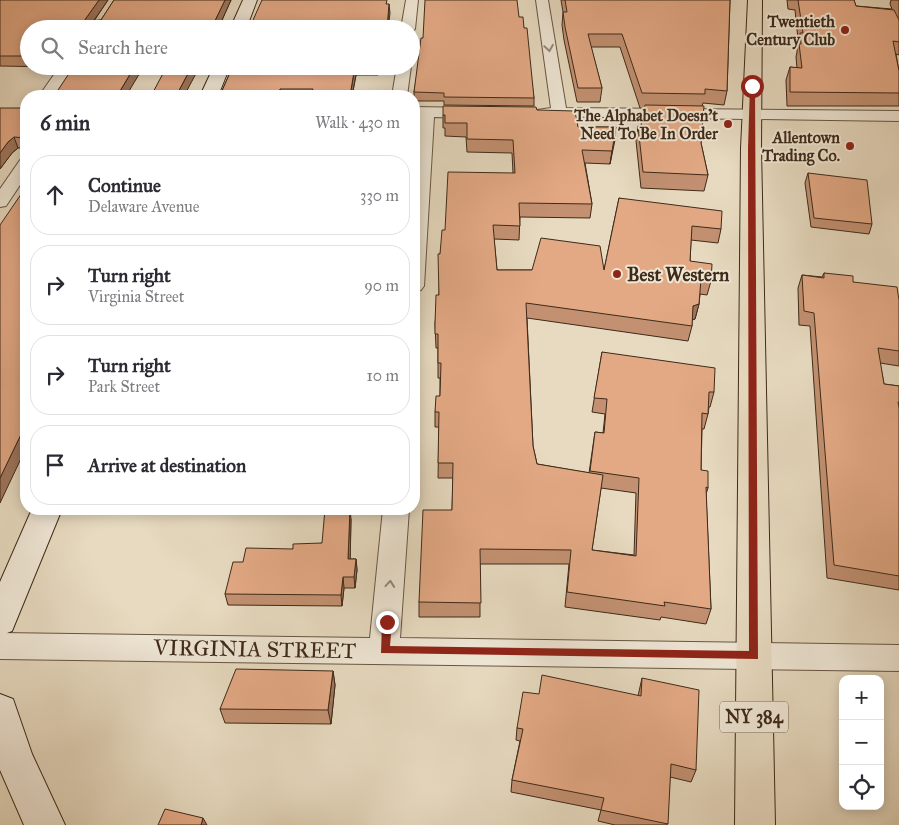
<!DOCTYPE html>
<html lang="en">
<head>
<meta charset="utf-8">
<style>
  body { margin:0; font-family:"IM FELL Great Primer",serif; background:#f7f7f7; color:#2b2b33 }
  .controls { position:absolute; right:15px; bottom:15px; display:grid; overflow:hidden; border-radius:10px; box-shadow:0 2px 12px #0003 }
  .controls button { width:45px; height:45px; display:grid; place-items:center; padding:0; border:0; border-bottom:1px solid #e1e1e2; background:#fff; color:#2b2b33; font:25px sans-serif }
  .stop { position:absolute; width:15px; height:15px; margin:-11px; border:4px solid #8f2418; border-radius:50%; background:#fff }
  .stop.end { background:#8f2418; border-color:#fff; box-shadow:0 1px 5px #0008 }
  .list { margin:0; padding:0; list-style:none }
  h2 { display:flex; justify-content:space-between; align-items:center; height:65px; margin:0; padding:0 20px; font-size:21px }
  h2 small { font-size:16px; font-weight:400; color:#7c7c81 }
  .list li { display:grid; grid-template-columns:32px 1fr auto; gap:15px; align-items:center; box-sizing:border-box; height:80px; margin:0 10px 10px; padding:0 10px; border:1px solid #e1e1e2; border-radius:20px }
  .list b { display:block; font-size:19px; white-space:nowrap }
  .list p { margin:0; font-size:16px; white-space:nowrap; color:#7c7c81 }
  .list em { font-size:16px; font-style:normal; color:#7c7c81 }
  .icon { flex:none; width:28px; height:28px; fill:none; stroke:currentColor; stroke-width:2; stroke-linecap:round; stroke-linejoin:round }
  .map { position:relative; flex:none; width:899px; height:825px; overflow:hidden }
  .search { position:absolute; background:#fff; box-shadow:0 2px 12px #0003; left:20px; top:20px; width:400px; height:55px; display:flex; align-items:center; gap:12px; box-sizing:border-box; padding:0 18px; border-radius:28px; color:#7c7c81; font-size:19px }
  .panel { position:absolute; background:#fff; box-shadow:0 2px 12px #0003; left:20px; top:90px; width:400px; height:425px; border-radius:20px }
  .map>svg:first-child { display:block }
  .lines { fill:none; stroke-linecap:round; stroke-linejoin:round }
  .street-casing { stroke:#685643; stroke-width:2 }
  .secondary-casing { stroke:#3e2a19; stroke-width:2 }
  .primary-casing { stroke:#3e2a19; stroke-width:2 }
  .street { fill:#efe7d6; fill-rule:evenodd }
  .secondary { fill:#efe7d6; fill-rule:evenodd }
  .primary { fill:#e7dac0; fill-rule:evenodd }
  .wall { fill:#c39172; stroke:#3e2a19; fill-rule:evenodd }
  .shaded-wall { fill:#9f765d; stroke:#3e2a19 }
  .building { fill:#e3a985; stroke:#3e2a19 }
  .oneway { stroke:#968878 }
  .route { fill:#8f2418 }
  .poi-dot { fill:#8f2418; stroke:#efe7d6; stroke-width:2 }
  .labels { text-anchor:middle; dominant-baseline:central; stroke-width:4; stroke-linejoin:round; paint-order:stroke }
  .far-poi-label { font-size:16px; font-weight:bold; fill:#3e2a19; stroke:#efe7d6; text-anchor:end }
  .shield { fill:#efe7d6; stroke:#736352; stroke-width:1 }
  .shield-label { font-size:18px; font-weight:bold; fill:#3e2a19 }
  .poi-label { font-size:19px; font-weight:bold; fill:#3e2a19; stroke:#efe7d6; text-anchor:start }
  .near-street-label { font-size:22px; fill:#3e2a19; stroke:#efe7d6 }
</style>
</head>
<body>
<div class="map">
<svg width="899" height="825" viewBox="0 0 899 825">
  <rect width="100%" height="100%" fill="#e7dac0"/>
  <filter id="stains"><feTurbulence type="fractalNoise" baseFrequency=".004" numOctaves="4"/><feColorMatrix values="0 0 0 0 .2 0 0 0 0 .09 0 0 0 0 .02 0 0 0 .5 -.17"/></filter>
  <radialGradient id="worn" r=".72"><stop offset=".6" stop-color="#630" stop-opacity="0"/><stop offset="1" stop-color="#630" stop-opacity=".3"/></radialGradient>
  <g class="lines">
    <!-- street casing -->
    <g class="street-casing">
      <path id="street" d="M 406,0 L 418,0 L 415,29 L 411,32 L 411,29 L 401,29 Z
        M 536,0 L 548,0 L 566,108 L 899,111 L 899,121 L 537,116 L 535,113 L 537,110 L 551,108 Z
        M 60,66 L 75,66 L 54,96 L 39,96 Z
        M 397,66 L 411,66 L 407,96 L 392,96 Z
        M 414,107 L 475,108 L 483,113 L 475,118 L 434,117 L 424,286 L 421,290 L 414,292 L 414,166 L 418,117 L 414,117 Z
        M 26,159 L 26,176 L 6,206 L 0,207 L 0,189 L 20,160 Z
        M 383,509 L 409,509 L 400,638 L 899,645 L 899,671 L 0,659 L 0,633 L 370,638 Z"/>
    </g>
    <!-- secondary casing -->
    <g class="secondary-casing">
      <path id="secondary" d="M 243,0 L 257,0 L 246,29 L 230,29 Z
        M 214,66 L 230,66 L 218,96 L 200,96 Z
        M 32,509 L 62,509 L 12,631 L 0,636 L 0,582 Z
        M 0,694 L 13,699 L 32,754 L 65,825 L 24,825 L 0,770 Z"/>
    </g>
    <!-- primary casing -->
    <g class="primary-casing">
      <path id="primary" d="M 748,0 L 762,0 L 761,148 L 775,825 L 735,825 L 741,148 Z"/>
    </g>
    <!-- street -->
    <use href="#street" class="street"/>
    <!-- secondary -->
    <use href="#secondary" class="secondary"/>
    <!-- primary -->
    <use href="#primary" class="primary"/>
  </g>
  <!-- wall -->
  <path class="wall" d="M 0,0 L 108,0 L 94,21 L 101,20 L 114,0 L 231,0 L 218,29 L 29,29 L 29,66 L 57,67 L 0,66 Z
    M 561,0 L 730,0 L 727,91 L 724,105 L 703,103 L 702,106 L 701,143 L 708,175 L 704,191 L 641,188 L 636,141 L 638,126 L 641,126 L 644,108 L 640,108 L 620,47 L 591,47 L 602,88 L 600,102 L 577,102 L 564,40 L 562,25 L 563,12 Z
    M 787,0 L 854,0 L 856,6 L 892,9 L 890,4 L 891,0 L 899,0 L 899,55 L 896,54 L 899,71 L 899,106 L 787,106 L 786,80 L 790,67 L 797,68 L 796,57 L 797,52 L 797,46 L 798,39 L 795,10 L 788,9 Z
    M 519,17 L 524,28 L 534,98 L 534,106 L 444,105 L 444,101 L 414,101 L 414,92 L 423,38 Z
    M 233,66 L 380,66 L 378,75 L 356,75 L 352,96 L 222,96 L 221,93 Z
    M 26,108 L 26,148 L 18,148 L 12,153 L 0,169 Z
    M 537,110 L 578,127 L 616,127 L 610,164 L 585,163 L 592,204 L 590,218 L 520,217 L 519,240 L 494,239 L 497,270 L 604,270 L 619,198 L 721,229 L 718,243 L 691,240 L 690,261 L 711,281 L 707,295 L 700,294 L 699,304 L 695,319 L 692,320 L 692,326 L 688,341 L 527,318 L 533,446 L 537,464 L 589,473 L 595,432 L 603,433 L 605,414 L 592,412 L 602,352 L 714,392 L 710,407 L 709,407 L 708,414 L 704,429 L 702,429 L 701,470 L 708,488 L 706,494 L 711,609 L 706,624 L 661,617 L 660,620 L 565,607 L 569,564 L 480,564 L 480,617 L 419,617 L 419,602 L 452,510 L 453,478 L 438,478 L 439,427 L 435,427 L 435,412 L 440,396 L 440,378 L 438,378 L 438,348 L 436,348 L 435,323 L 439,295 L 440,254 L 445,230 L 513,173 L 512,153 L 467,152 L 466,137 L 445,136 L 445,128 L 443,128 L 443,115 ZM 601,488 L 636,493 L 634,555 L 592,550 Z
    M 808,173 L 872,224 L 869,234 L 811,227 L 805,183 Z
    M 824,273 L 853,282 L 899,300 L 899,366 L 880,363 L 884,384 L 899,386 L 899,590 L 827,578 L 810,326 L 799,325 L 798,288 L 802,275 L 822,277 Z
    M 351,519 L 350,559 L 356,559 L 357,570 L 355,588 L 344,588 L 342,606 L 228,605 L 225,594 L 243,562 L 293,549 L 322,543 Z
    M 333,671 L 335,685 L 331,724 L 225,723 L 220,709 Z
    M 642,678 L 696,770 L 691,782 L 670,777 L 667,825 L 615,825 L 598,821 L 601,810 L 511,792 L 512,780 L 520,741 L 516,740 L 517,728 L 539,694 L 638,696 Z"/>
  <!-- shaded-wall -->
  <path class="shaded-wall" d="M 99,0 L 108,0 L 88,29 L 84,21 Z
    M 225,0 L 231,0 L 218,29 L 211,29 Z
    M 389,4 L 390,13 L 388,29 L 387,29 Z
    M 135,66 L 144,66 L 126,96 L 117,96 Z
    M 192,66 L 200,66 L 184,96 L 176,96 Z
    M 355,66 L 356,75 L 352,96 L 350,96 Z
    M 378,66 L 380,66 L 378,75 Z
    M 280,89 L 281,96 L 278,96 Z
    M 616,127 L 615,140 L 610,164 L 612,151 Z
    M 14,137 L 18,148 L 12,153 L 0,169 L 0,153 L 8,142 Z
    M 699,304 L 695,319 L 690,321 L 693,306 Z
    M 26,424 L 26,448 L 0,503 L 0,478 Z
    M 350,509 L 351,519 L 350,570 L 348,559 Z
    M 356,559 L 357,570 L 355,588 L 354,577 Z
    M 343,577 L 344,588 L 342,606 L 341,595 Z
    M 333,671 L 335,685 L 331,724 L 328,710 Z
    M 203,818 L 207,825 L 201,825 Z"/>
  <!-- building -->
  <path class="building" d="M 0,0 L 99,0 L 84,21 L 101,20 L 114,0 L 225,0 L 211,29 L 29,29 L 29,56 L 0,56 Z
    M 262,0 L 387,0 L 386,4 L 389,4 L 387,29 L 249,29 Z
    M 425,0 L 517,0 L 519,17 L 523,17 L 524,28 L 527,28 L 534,98 L 444,97 L 444,93 L 414,92 L 421,38 L 423,38 Z
    M 565,0 L 730,0 L 727,91 L 705,89 L 705,94 L 642,93 L 622,34 L 588,34 L 602,88 L 578,88 L 565,27 L 563,12 L 567,12 Z
    M 798,0 L 854,0 L 856,6 L 894,10 L 899,20 L 899,42 L 893,41 L 899,71 L 899,93 L 790,92 L 790,67 L 802,68 L 799,44 L 801,44 L 800,33 L 803,33 Z
    M 74,66 L 135,66 L 117,96 L 54,96 Z
    M 167,66 L 192,66 L 176,96 L 151,96 Z
    M 233,66 L 355,66 L 350,96 L 323,96 L 324,93 L 312,93 L 313,89 L 280,89 L 278,96 L 239,96 L 240,93 L 221,93 Z
    M 645,105 L 704,106 L 701,143 L 708,175 L 643,172 L 638,126 L 641,126 Z
    M 443,106 L 536,107 L 537,110 L 575,111 L 578,127 L 616,127 L 612,151 L 582,150 L 592,204 L 519,203 L 520,226 L 493,225 L 497,270 L 532,270 L 541,238 L 600,246 L 604,270 L 619,198 L 722,211 L 721,229 L 692,226 L 690,261 L 712,264 L 711,281 L 701,279 L 699,304 L 693,306 L 692,326 L 526,303 L 533,446 L 537,464 L 603,475 L 592,550 L 636,556 L 639,478 L 590,471 L 595,432 L 604,433 L 607,399 L 594,398 L 602,352 L 715,368 L 714,392 L 709,392 L 708,414 L 702,413 L 701,470 L 708,471 L 708,488 L 706,487 L 711,609 L 664,602 L 665,606 L 567,592 L 571,550 L 480,549 L 481,603 L 419,602 L 423,510 L 452,510 L 453,463 L 438,463 L 439,412 L 435,412 L 436,396 L 440,396 L 441,363 L 438,363 L 438,334 L 435,334 L 435,323 L 436,295 L 439,295 L 438,254 L 440,254 L 442,230 L 445,230 L 448,172 L 515,173 L 513,140 L 467,139 L 467,123 L 445,123 L 445,115 L 443,115 Z
    M 0,108 L 26,108 L 26,138 L 14,137 L 8,142 L 0,153 Z
    M 808,173 L 867,180 L 872,224 L 814,218 Z
    M 26,187 L 26,424 L 0,478 L 0,225 Z
    M 824,273 L 853,276 L 853,282 L 897,287 L 899,300 L 899,351 L 878,348 L 884,384 L 899,386 L 899,402 L 898,402 L 899,408 L 899,576 L 834,565 L 814,313 L 804,311 L 802,275 L 824,278 Z
    M 325,509 L 350,509 L 348,559 L 356,559 L 354,577 L 343,577 L 341,595 L 225,594 L 233,562 L 243,562 L 246,548 L 293,549 L 293,544 L 322,543 Z
    M 236,669 L 333,671 L 328,710 L 220,709 Z
    M 542,675 L 641,696 L 642,678 L 699,690 L 696,770 L 671,764 L 668,824 L 601,810 L 604,798 L 512,780 L 523,729 L 517,728 L 523,692 L 539,694 Z
    M 165,809 L 203,818 L 201,825 L 158,825 Z"/>
  <!-- one-way arrows -->
  <defs><path id="oneway-chevron" d="M-2-3.5L2.5 0L-2 3.5" fill="none" stroke-width="1.6" stroke-linecap="round" stroke-linejoin="round" transform="scale(1.25)"/></defs>
  <g class="oneway">
    <use href="#oneway-chevron" transform="translate(549 48) rotate(81)"/>
    <use href="#oneway-chevron" transform="translate(390 584) rotate(-85)"/>
  </g>
  <!-- route -->
  <path class="route" d="M 752,84 L 755,86 L 758,659 L 381,653 L 382,622 L 387,617 L 392,622 L 390,646 L 749,651 L 748,148 L 750,86 Z"/>
  <!-- markers -->
  <g class="poi-dot">
    <circle cx="845" cy="30" r="5"/>
    <circle cx="728" cy="124" r="5"/>
    <circle cx="850" cy="146" r="5"/>
    <circle cx="617" cy="274" r="5"/>
  </g>
  <g class="labels">
    <!-- far-poi labels -->
    <g class="far-poi-label">
      <text x="835" y="21">Twentieth<tspan x="835" dy="18">Century Club</tspan></text>
      <text x="718" y="115">The Alphabet Doesn't<tspan x="718" dy="18">Need To Be In Order</tspan></text>
      <text x="840" y="137">Allentown<tspan x="840" dy="18">Trading Co.</tspan></text>
    </g>
    <!-- shield labels -->
    <rect class="shield" x="720" y="701.5" width="68" height="31" rx="4"/>
    <g class="shield-label">
      <text x="754" y="717">NY 384</text>
    </g>
    <!-- poi labels -->
    <g class="poi-label">
      <text x="627" y="274">Best Western</text>
    </g>
    <!-- near-street labels -->
    <g class="near-street-label">
      <text transform="translate(255 649) rotate(1)">VIRGINIA STREET</text>
    </g>
  </g>
  <rect width="100%" height="100%" filter="url(#stains)"/>
  <rect width="100%" height="100%" fill="url(#worn)"/>
</svg>
<div class="controls">
<button>+</button>
<button>−</button>
<button><svg class="icon" aria-label="locate" viewBox="0 0 24 24"><circle cx="12" cy="12" r="6"/><path d="M12 2v4M12 18v4M2 12h4M18 12h4"/></svg></button>
</div>
<div class="stop" style="left:752px;top:86px"></div>
<div class="stop end" style="left:387px;top:622px"></div>
<div class="search"><svg class="icon" aria-label="search" viewBox="0 0 24 24"><circle cx="10" cy="10" r="6"/><path d="M15 15l6 6"/></svg>Search here</div>
<section class="panel">
<h2>6 min<small>Walk · 430 m</small></h2>
<ul class="list">
<li><svg class="icon" aria-label="ahead" viewBox="0 0 24 24"><path d="M12 20V5M6 11l6-6 6 6"/></svg><div><b>Continue</b><p>Delaware Avenue</p></div><em>330 m</em></li>
<li><svg class="icon" aria-label="right" viewBox="0 0 24 24"><path d="M7 20v-9h11M14 6l5 5-5 5"/></svg><div><b>Turn right</b><p>Virginia Street</p></div><em>90 m</em></li>
<li><svg class="icon" aria-label="right" viewBox="0 0 24 24"><path d="M7 20v-9h11M14 6l5 5-5 5"/></svg><div><b>Turn right</b><p>Park Street</p></div><em>10 m</em></li>
<li><svg class="icon" aria-label="arrive" viewBox="0 0 24 24"><path d="M6 21V4h12l-3 4 3 4H6"/></svg><div><b>Arrive at destination</b></div></li>
</ul>
</section>
</div>
</body>
</html>
